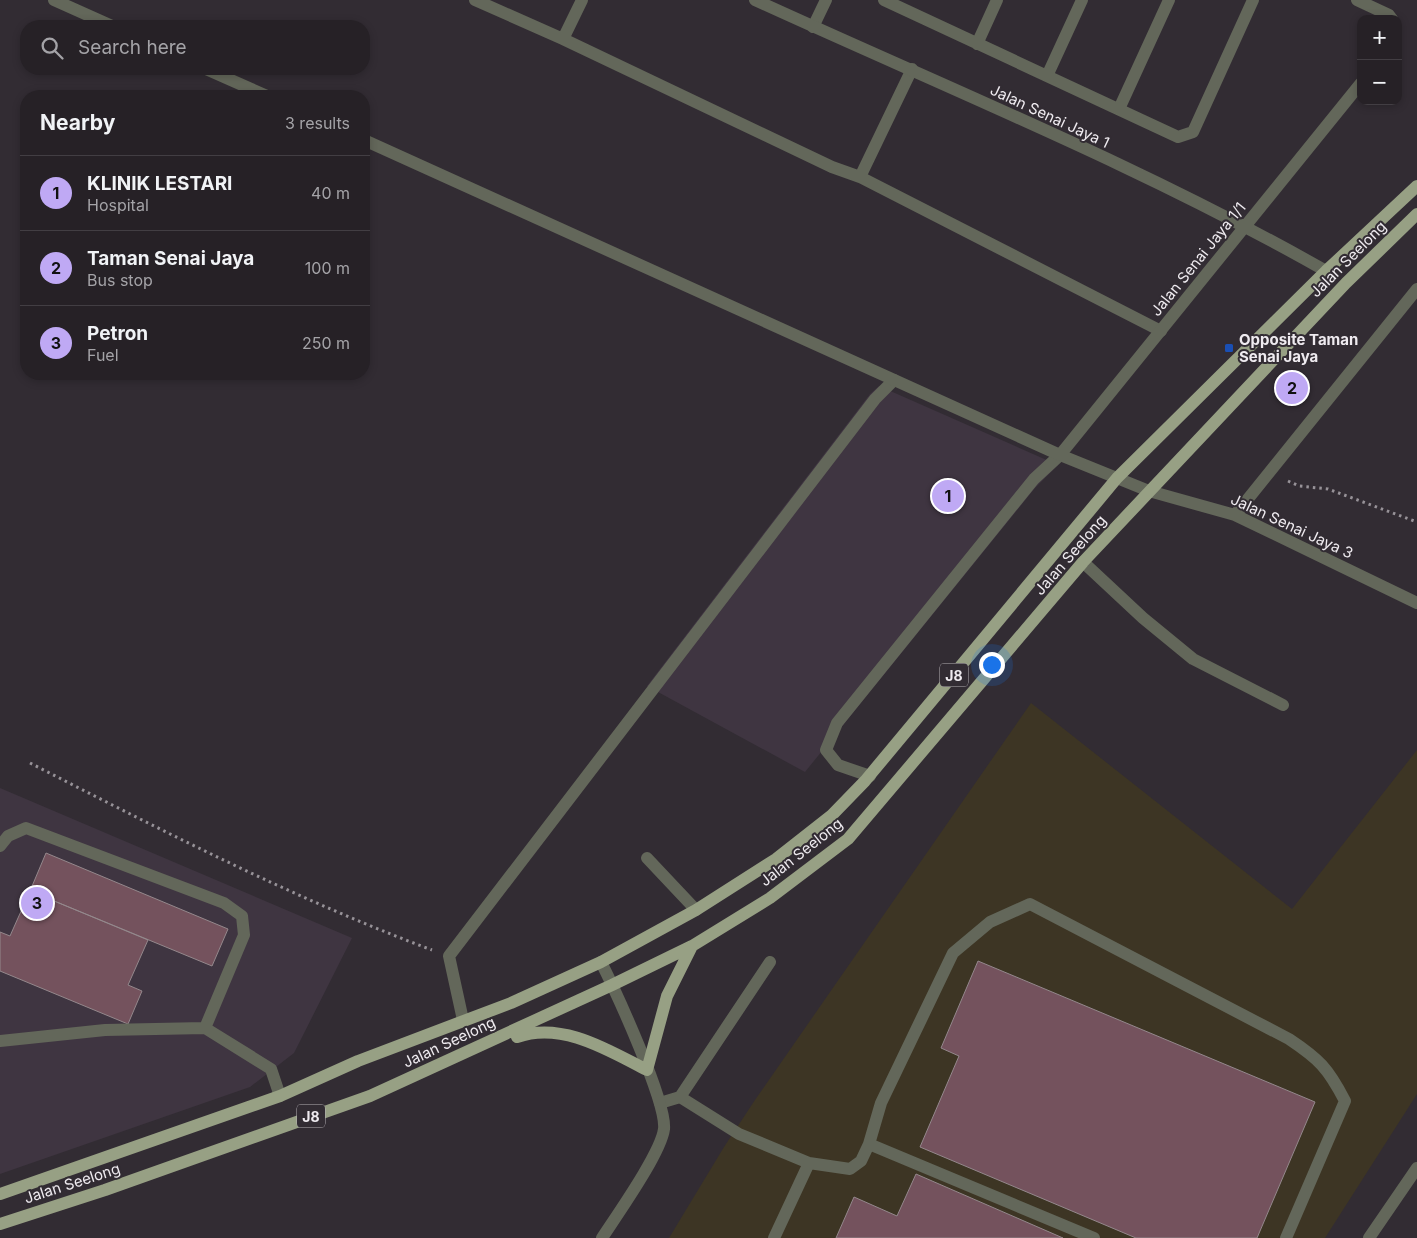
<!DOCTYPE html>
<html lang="en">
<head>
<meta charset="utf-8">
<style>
  body { margin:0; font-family:Inter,sans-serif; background:#322e32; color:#f1f3f6 }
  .controls { position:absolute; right:15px; top:15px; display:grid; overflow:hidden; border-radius:10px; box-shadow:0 2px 8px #0003 }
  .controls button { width:45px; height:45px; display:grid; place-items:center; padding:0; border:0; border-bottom:1px solid #423e43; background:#262126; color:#f1f3f6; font:25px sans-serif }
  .you { position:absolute; left:991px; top:664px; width:18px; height:18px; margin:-12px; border:4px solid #fff; border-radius:50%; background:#1a73e8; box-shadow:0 0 0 8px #1a73e833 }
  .badge { display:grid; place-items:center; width:32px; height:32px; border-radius:50%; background:#bfa9f4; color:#111; font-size:16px; font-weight:700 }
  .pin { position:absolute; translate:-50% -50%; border:2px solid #fff; box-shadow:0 1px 5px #0006 }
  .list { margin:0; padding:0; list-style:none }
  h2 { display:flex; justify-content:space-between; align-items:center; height:65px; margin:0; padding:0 20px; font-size:21px }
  h2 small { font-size:16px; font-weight:400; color:#a4a3a7 }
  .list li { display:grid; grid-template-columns:32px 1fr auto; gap:15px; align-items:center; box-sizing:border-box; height:75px; padding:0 20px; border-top:1px solid #423e43 }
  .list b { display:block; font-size:19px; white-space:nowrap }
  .list p { margin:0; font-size:16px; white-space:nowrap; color:#a4a3a7 }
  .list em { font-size:16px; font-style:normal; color:#a4a3a7 }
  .icon { flex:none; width:28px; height:28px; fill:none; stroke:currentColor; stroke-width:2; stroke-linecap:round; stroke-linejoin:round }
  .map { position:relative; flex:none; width:1417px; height:1238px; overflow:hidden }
  .search { position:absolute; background:#262126; box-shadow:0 2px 8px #0003; left:20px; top:20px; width:350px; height:55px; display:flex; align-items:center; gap:12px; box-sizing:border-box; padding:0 18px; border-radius:20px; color:#a4a3a7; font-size:19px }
  .panel { position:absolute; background:#262126; box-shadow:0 2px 8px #0003; left:20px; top:90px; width:350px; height:290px; border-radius:20px }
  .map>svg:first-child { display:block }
  .built { fill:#3f3541 }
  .industrial { fill:#3d3524 }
  .building { fill:#74525d; stroke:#94888c }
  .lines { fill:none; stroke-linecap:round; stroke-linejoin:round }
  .path { stroke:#979298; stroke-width:3; stroke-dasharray:2.5 4; stroke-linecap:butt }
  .service { stroke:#63675a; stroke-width:12 }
  .minor { stroke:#63675a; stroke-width:12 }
  .primary { stroke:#97a084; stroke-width:12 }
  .transit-dot { fill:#1a4fb4; stroke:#322c33; stroke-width:2 }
  .labels { text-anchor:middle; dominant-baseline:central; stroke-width:4; stroke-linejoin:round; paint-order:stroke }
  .shield { fill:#322c33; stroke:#b6b2b7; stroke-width:1 }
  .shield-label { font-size:14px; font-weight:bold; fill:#efebf0 }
  .street-label { font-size:15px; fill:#efebf0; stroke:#322c33 }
  .poi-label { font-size:15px; font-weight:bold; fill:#efebf0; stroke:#322c33; text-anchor:start }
</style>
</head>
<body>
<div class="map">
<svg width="1417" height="1238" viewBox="0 0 1417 1238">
  <rect width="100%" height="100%" fill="#322c33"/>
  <!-- built -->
  <path class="built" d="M 879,386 L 1058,465 L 1035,488 L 805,772 L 647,686 L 870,394 Z
    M 0,788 L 352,938 L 294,1053 L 250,1087 L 0,1174 Z"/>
  <!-- industrial -->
  <path class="industrial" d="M 1031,703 L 1292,909 L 1417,750 L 1417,1094 L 1325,1238 L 669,1238 L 724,1147 L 755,1100 Z"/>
  <!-- building -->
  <path class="building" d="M 46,853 L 228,929 L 212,966 L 30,891 Z
    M 30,891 L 148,940 L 128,985 L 142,991 L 128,1024 L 0,971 L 0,932 L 10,936 Z
    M 978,961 L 1315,1102 L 1257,1238 L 1136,1238 L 920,1147 L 959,1056 L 941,1048 Z
    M 916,1174 L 1063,1238 L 836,1238 L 854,1197 L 897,1216 Z"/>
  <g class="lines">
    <!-- path -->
    <path class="path" d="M 1288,481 L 1299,486 L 1328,489 L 1417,522
      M 30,763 C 161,830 293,898 432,950"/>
    <!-- service -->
    <path class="service" d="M 475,0 L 563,39 L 832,167 L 860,177 L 1161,331
      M 884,0 L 1178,137 L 1193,132 L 1253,0
      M 813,27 L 826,0
      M 563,39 L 582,0
      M 977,44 L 997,0
      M 1047,76 L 1082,0
      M 1119,109 L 1169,0
      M 860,177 L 912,69
      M 1083,562 L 1143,618 L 1193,659 L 1283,705
      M 870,776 L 838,765 L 826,750 L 837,723 L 1034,479 L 1060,455
      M 0,846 L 8,836 L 26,828 L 224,903 L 242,916 L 244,935 L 205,1028
      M 647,858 L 696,910
      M 463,1020 L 449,956 L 875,399 L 894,380
      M 0,1041 L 105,1030 L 205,1028 L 271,1069 L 280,1096
      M 680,1097 L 739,1134 L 809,1163 L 850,1169 L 861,1161 L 869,1144 L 881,1103 L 953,953 L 990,922 L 1030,904 L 1289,1039 C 1319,1059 1328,1068 1345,1101 L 1286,1238
      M 660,1103 L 680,1097 L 770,962
      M 869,1144 L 1094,1238
      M 774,1238 L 809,1163"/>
    <!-- minor -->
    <path class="minor" d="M 54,0 L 112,26
      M 755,0 C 947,88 1143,167 1326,271
      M 1357,0 L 1389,15 L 1392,19
      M 206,69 L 267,96
      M 364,140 L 1060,455 L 1149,491 L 1235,515 L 1417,603
      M 1060,455 L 1361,83
      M 1235,515 L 1417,289
      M 601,962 C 615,990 667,1102 664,1129 C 661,1153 617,1215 602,1238
      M 1369,1238 L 1417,1168"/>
    <!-- primary -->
    <path class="primary" d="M 517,1037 C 562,1021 608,1050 647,1070 L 667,996 L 692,946
      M 0,1194 L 280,1096 L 358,1061 L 511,1003 L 601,962 L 696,910 L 776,859 L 832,815 L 865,781 L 1117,478 L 1326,271 L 1417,186
      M 0,1224 L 105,1190 L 370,1096 L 612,985 L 692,946 L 770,898 L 848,839 L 1083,562 L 1346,283 L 1417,214"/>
  </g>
  <!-- markers -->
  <rect class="transit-dot" x="1224" y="343" width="10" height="10" rx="2.5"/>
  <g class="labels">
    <!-- shield labels -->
    <g class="shield">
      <rect x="940" y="663.5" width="28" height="23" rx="4"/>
      <rect x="297" y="1104.5" width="28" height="23" rx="4"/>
    </g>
    <g class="shield-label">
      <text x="954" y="675">J8</text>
      <text x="311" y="1116">J8</text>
    </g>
    <!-- street labels -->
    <g class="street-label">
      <text transform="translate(1050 116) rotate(25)">Jalan Senai Jaya 1</text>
      <text transform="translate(1198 259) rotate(-51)">Jalan Senai Jaya 1/1</text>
      <text transform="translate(1348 259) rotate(-45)">Jalan Seelong</text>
      <text transform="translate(1292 526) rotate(25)">Jalan Senai Jaya 3</text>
      <text transform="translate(1070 555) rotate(-49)">Jalan Seelong</text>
      <text transform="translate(801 852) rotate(-38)">Jalan Seelong</text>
      <text transform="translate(449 1042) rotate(-25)">Jalan Seelong</text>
      <text transform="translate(72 1183) rotate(-18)">Jalan Seelong</text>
    </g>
    <!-- poi labels -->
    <g class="poi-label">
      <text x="1239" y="339">Opposite Taman<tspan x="1239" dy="17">Senai Jaya</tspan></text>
    </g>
  </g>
</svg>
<div class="controls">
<button>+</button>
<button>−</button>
</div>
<div class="you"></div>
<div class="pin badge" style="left:948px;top:496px">1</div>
<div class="pin badge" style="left:1292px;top:388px">2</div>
<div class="pin badge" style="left:37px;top:903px">3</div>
<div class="search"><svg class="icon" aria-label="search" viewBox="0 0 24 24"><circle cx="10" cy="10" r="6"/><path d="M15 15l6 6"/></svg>Search here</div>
<section class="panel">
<h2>Nearby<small>3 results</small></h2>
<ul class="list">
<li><span class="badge">1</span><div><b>KLINIK LESTARI</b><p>Hospital</p></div><em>40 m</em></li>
<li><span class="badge">2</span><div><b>Taman Senai Jaya</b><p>Bus stop</p></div><em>100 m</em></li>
<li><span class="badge">3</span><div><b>Petron</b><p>Fuel</p></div><em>250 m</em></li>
</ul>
</section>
</div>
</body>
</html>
